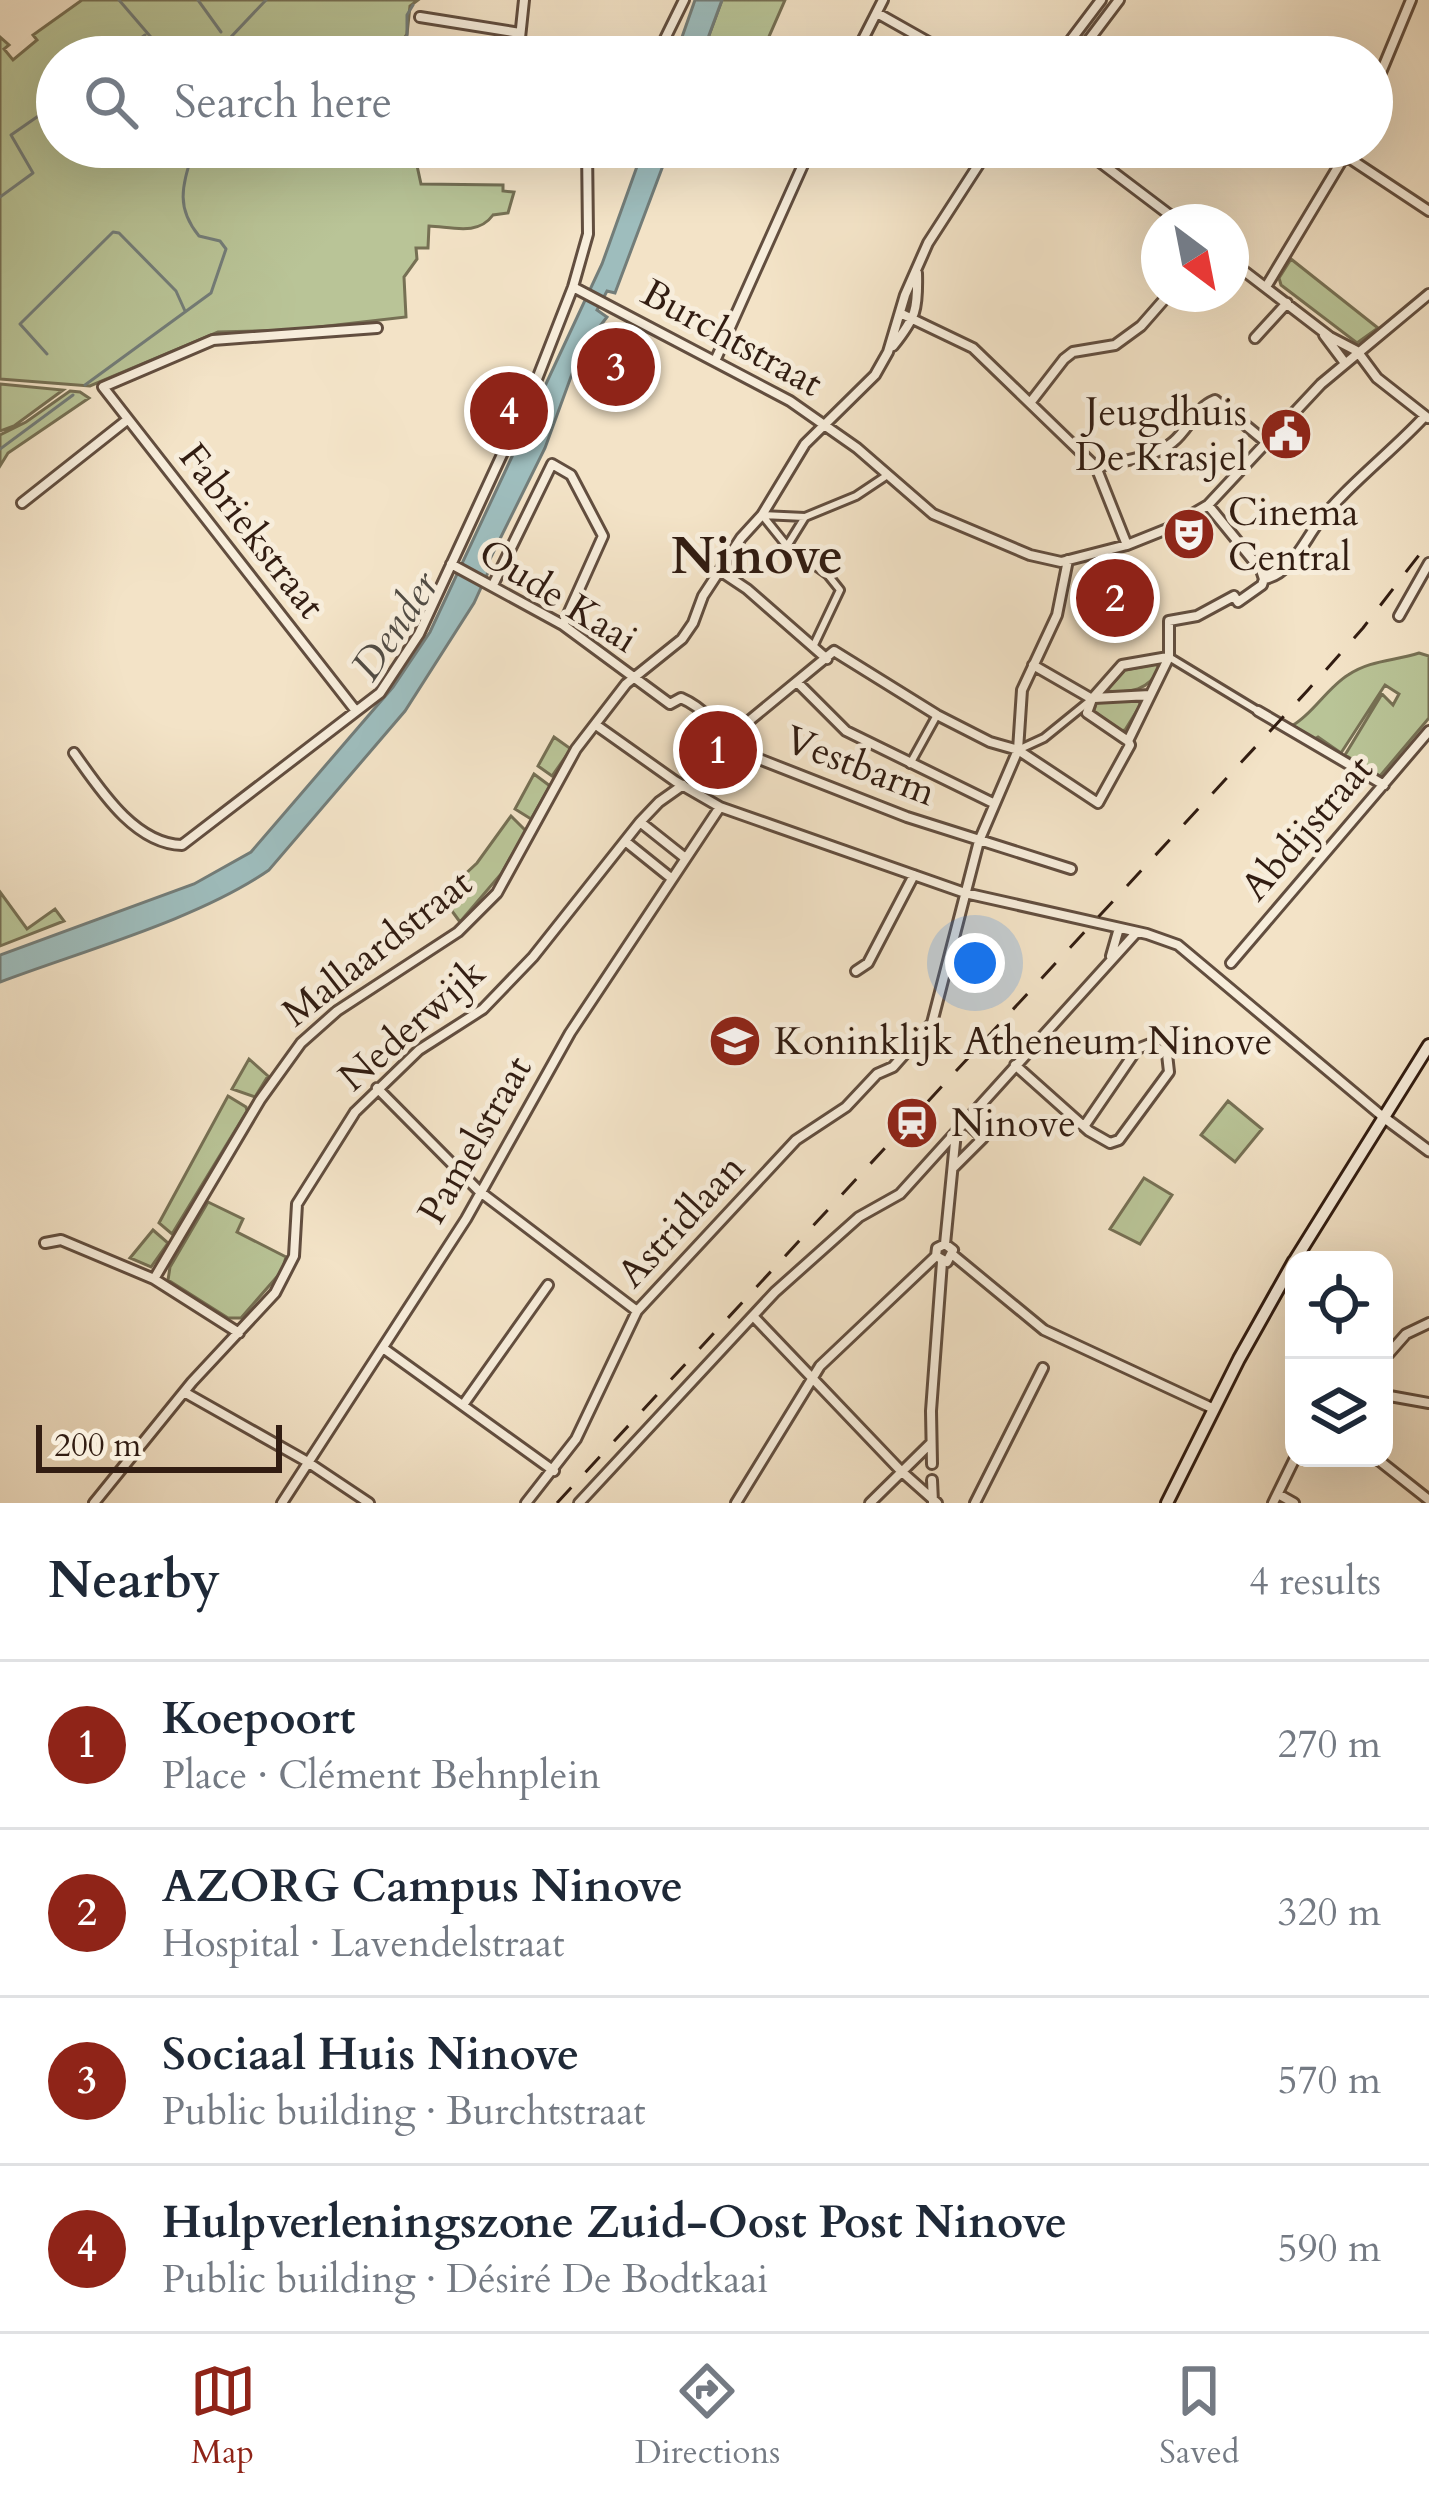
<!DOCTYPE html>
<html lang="en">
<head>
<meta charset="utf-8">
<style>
  body { margin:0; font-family:Cardo,serif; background:#f2f2f3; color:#1f2937 }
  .controls { position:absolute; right:36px; bottom:36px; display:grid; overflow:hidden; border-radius:24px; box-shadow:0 12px 48px #0002 }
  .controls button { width:108px; height:108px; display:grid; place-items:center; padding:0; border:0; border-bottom:3px solid #e0e1e3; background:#fff; color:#1f2937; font:60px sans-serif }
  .compass { position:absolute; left:1141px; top:204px; width:108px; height:108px; border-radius:50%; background:#fff; box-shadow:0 12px 48px #0002; rotate:148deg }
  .scale { position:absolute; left:36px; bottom:30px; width:246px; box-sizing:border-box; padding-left:12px; border:6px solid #321d12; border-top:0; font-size:33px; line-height:42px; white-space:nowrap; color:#321d12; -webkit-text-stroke:9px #f7eddb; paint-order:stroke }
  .you { position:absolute; left:975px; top:963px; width:42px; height:42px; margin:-30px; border:9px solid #fff; border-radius:50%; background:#1a73e8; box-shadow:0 0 0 18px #1a73e833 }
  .badge { display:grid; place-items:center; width:78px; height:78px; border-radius:50%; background:#8f2418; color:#fff; font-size:39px; font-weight:700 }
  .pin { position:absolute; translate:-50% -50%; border:6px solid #fff; box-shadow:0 3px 12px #0006 }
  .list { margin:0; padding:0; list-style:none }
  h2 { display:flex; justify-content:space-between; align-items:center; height:156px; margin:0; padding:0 48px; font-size:51px }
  h2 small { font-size:39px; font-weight:400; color:#747a83 }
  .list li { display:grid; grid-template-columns:78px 1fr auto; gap:36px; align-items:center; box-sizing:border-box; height:168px; padding:0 48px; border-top:3px solid #e0e1e3 }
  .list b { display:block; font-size:45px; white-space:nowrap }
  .list p { margin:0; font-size:39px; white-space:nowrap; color:#747a83 }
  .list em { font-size:39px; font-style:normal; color:#747a83 }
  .icon { flex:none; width:66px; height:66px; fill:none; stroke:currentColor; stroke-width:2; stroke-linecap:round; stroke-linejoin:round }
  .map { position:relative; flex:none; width:1429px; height:1503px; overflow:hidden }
  .search { position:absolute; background:#fff; box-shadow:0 12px 48px #0002; left:36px; right:36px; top:36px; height:132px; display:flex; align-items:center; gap:30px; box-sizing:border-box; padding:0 42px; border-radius:66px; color:#747a83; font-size:45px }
  .sheet { height:828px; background:#fff }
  nav { display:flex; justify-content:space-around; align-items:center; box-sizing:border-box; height:168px; border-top:3px solid #e0e1e3; background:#fff; font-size:33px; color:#747a83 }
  nav a { display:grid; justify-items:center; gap:6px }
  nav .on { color:#8f2418 }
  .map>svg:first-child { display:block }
  .green { fill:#b9c497; stroke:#767054; stroke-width:3 }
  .water { fill:#9ebdbd; stroke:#737d79; stroke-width:3 }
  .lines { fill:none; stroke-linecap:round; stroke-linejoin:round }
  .stream { stroke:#737d79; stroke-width:3 }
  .pedestrian-casing { stroke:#624e3f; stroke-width:12 }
  .minor-casing { stroke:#624e3f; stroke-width:14 }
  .tertiary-casing { stroke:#624e3f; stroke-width:15 }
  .secondary-casing { stroke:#321d12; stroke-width:16 }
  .pedestrian { stroke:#f7eddb; stroke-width:6 }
  .minor { stroke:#f7eddb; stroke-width:8 }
  .tertiary { stroke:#f7eddb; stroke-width:9 }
  .secondary { stroke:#f7eddb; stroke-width:10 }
  .rail { stroke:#321d12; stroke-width:3; stroke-dasharray:21 21; stroke-linecap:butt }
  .labels { text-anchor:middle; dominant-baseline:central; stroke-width:10; stroke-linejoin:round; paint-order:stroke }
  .street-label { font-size:39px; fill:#321d12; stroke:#f7eddb }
  .poi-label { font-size:39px; fill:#321d12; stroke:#f7eddb; text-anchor:start }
  .water-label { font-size:42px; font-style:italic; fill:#524d45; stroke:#f7eddb }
  .district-label { font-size:51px; font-weight:bold; fill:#321d12; stroke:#f7eddb }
</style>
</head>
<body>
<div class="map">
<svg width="1429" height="1503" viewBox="0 0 1429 1503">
  <rect width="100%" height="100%" fill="#f3e3c7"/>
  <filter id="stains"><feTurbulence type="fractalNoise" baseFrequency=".00167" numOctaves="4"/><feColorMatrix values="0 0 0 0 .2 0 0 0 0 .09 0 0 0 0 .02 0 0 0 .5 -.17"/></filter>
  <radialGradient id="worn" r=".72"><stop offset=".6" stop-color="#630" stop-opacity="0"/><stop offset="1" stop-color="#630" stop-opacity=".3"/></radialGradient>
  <!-- green -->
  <path class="green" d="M 82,0 L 418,0 L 410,6 L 407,34 L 400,44 L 411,57 L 57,57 L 57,147 L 484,147 L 481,162 L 416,161 L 421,184 L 503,185 L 503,191 L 514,192 L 508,213 L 493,215 C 478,236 452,227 429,226 L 428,248 L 416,248 L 417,259 L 404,277 L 406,317 L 293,330 L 218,332 L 90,386 L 0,379 L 0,37 L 9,45 L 4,49 L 13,60 L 37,40 L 33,35 Z
    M 722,0 L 785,0 L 760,57 L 701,57 Z
    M 1291,259 L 1378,328 L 1357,343 L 1281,285 L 1279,278 Z
    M 0,384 L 63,390 L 14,426 L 0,431 Z
    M 70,391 L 80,392 L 89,398 L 8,453 L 0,466 L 0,435 L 26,422 Z
    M 1419,653 L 1429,656 L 1429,718 L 1380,776 L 1345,755 L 1382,694 L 1393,705 L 1399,694 L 1385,685 L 1341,753 L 1318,737 L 1313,740 L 1293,725 C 1312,715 1327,688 1348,675 C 1370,660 1394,661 1419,653 Z
    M 1156,664 L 1160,668 C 1148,691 1131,693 1106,691 L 1125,670 Z
    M 1111,700 L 1137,700 L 1141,704 L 1125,730 L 1120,731 L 1094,711 L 1096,703 Z
    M 554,737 L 571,749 L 552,776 L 538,766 Z
    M 534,774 L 550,786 L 531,819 L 515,809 Z
    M 511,816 L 526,831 L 501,874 L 460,922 L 449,907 L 453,902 L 447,891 L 477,863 Z
    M 0,892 L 27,929 L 55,909 L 64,921 L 0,946 Z
    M 249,1059 L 268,1076 L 255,1097 L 232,1089 Z
    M 228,1096 L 246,1107 L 247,1111 L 172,1234 L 159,1223 Z
    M 1228,1101 L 1262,1129 L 1235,1162 L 1201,1135 Z
    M 1144,1178 L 1172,1195 L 1140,1244 L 1110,1229 Z
    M 208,1202 L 243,1219 L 237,1232 L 286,1257 L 282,1271 L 241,1318 L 228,1318 L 168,1280 L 170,1267 Z
    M 153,1230 L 168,1243 L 151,1267 L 130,1258 Z"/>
  <!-- water -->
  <path class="water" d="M 695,0 L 722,0 L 701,57 L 675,57 Z
    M 644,147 L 670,147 L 615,293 L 607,291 L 597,310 L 607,317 L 580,352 L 545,448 L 489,561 L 490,568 L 474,603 L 405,711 L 269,870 C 199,919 82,951 0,982 L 0,955 L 194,884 L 251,852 L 393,687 L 430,632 L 602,264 Z"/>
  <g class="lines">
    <!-- stream -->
    <path class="stream" d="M 119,0 L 168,57
      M 198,0 L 221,32
      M 116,57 L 145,35
      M 212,57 L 266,0
      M 381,57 L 407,36 L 407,15 L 413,5
      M 193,155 L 213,147
      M 0,197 L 33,173 L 11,135 L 57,103
      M 47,354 L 20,324 L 113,232 L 119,233 L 176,291 L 185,311
      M 85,385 L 211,293 L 226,249 L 220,241 L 199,236 C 176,208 182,187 192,155 L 187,147
      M 0,449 L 73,395"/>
    <!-- pedestrian casing -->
    <g class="pedestrian-casing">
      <path id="pedestrian" d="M 762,515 L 787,546 L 805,517 L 856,496 L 886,476
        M 762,515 L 805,517
        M 803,557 L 828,575 L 840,590 L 813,647
        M 1169,657 L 1258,711
        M 1018,750 L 1044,738 L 1092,699
        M 910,764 L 937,715
        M 692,791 L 715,751"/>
    </g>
    <!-- minor casing -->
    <g class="minor-casing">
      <path id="minor" d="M 877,13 L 955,57
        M 420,17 L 520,33
        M 518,57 L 524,0
        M 656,57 L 684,0
        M 854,57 L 883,0
        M 1058,57 L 1101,0
        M 1076,57 L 1119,0
        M 1372,94 L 1411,0
        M 1080,147 L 1179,222
        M 1346,156 L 1429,211
        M 1231,261 L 1330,337 L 1357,351 L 1377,378 L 1428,418
        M 573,287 L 790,401 L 857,448 L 933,514 L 1030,555 L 1061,562 L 1127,545 L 1167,529 L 1208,505 L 1321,384 L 1429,294
        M 1266,287 L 1350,147
        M 902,314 L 973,348 L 1096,467 L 1127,545
        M 1324,335 L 1345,363
        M 1255,338 L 1287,303
        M 893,346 C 916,317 918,310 917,273
        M 715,361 L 811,147
        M 1030,403 L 1064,359 L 1073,352 L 1115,345 L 1141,326 L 1169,294
        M 1096,467 C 1119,461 1155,458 1173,442 C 1189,429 1195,408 1215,400 L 1266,442
        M 22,503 L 127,420
        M 1208,505 L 1261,570 L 1264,579
        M 451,564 L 563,625 L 670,704 L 681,698 C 702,707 722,728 731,748 L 907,817 L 1071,869
        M 720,571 L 747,589 L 827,659
        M 493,585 L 552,464 L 571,475 L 603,536 L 563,625
        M 1399,616 L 1429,563
        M 1033,665 L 1092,699
        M 798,683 L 846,731 L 993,803
        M 1094,698 L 1150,695
        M 1092,699 L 1122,665 L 1168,657
        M 1092,699 L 1087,713 L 1128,741
        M 356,711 L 103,387 L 213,340 L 377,328
        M 1258,711 L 1384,785
        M 596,725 L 675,781 L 720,807 L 965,893 L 1147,934 L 1178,945 L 1382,1116
        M 727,739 L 834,651 L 937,715 L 990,742 L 1018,750 L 1098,803 L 1130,745 L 1128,741 L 1169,657 L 1169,621 L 1197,616 L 1234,596 L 1238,602 L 1262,585 L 1264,579 C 1289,575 1303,544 1316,526 C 1343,489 1393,451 1425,416
        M 74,753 C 99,788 134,844 182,845 L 380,693 L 419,634 L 537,379 L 573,287 L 588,234 L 587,147
        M 640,822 L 684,857
        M 625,841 L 671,878
        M 1111,956 L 1119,928
        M 1231,963 L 1429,731
        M 856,971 L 868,963 L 914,875
        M 1015,1065 L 1089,1131 L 1110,1143 L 1119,1140 L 1169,1072 L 1167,1054 L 1150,1044 L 1137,1049 L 1085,1125
        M 377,1088 L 479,1191 L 637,1311
        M 954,1167 L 983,1138 L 965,1121
        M 45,1243 L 61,1240 L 154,1279
        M 945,1244 L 956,1132
        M 953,1255 L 1044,1330 L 1214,1409
        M 753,1316 L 901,1471 L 937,1503
        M 239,1333 L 154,1279 L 260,1100 L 301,1043 L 337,1011 L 458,932 L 497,893 L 576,749 L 626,684 L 682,639 L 693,623 L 703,596 L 741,538 L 762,515 L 805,444 L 875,375 L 888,352 L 905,295 L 928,243 L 990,147
        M 383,1348 L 554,1471
        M 1384,1359 L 1406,1334 L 1429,1323
        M 184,1392 L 306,1461 L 369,1503
        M 1384,1395 L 1429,1403
        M 463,1405 L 548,1285
        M 1376,1458 L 1429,1500
        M 932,1464 L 931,1411 L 942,1262
        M 932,1480 L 933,1502
        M 1278,1494 L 1294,1503
        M 94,1503 L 192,1382 L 275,1293 L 294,1256 L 297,1204 L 355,1112 L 419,1050 L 483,1009 L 533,957 L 640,822 L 659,802 L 683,785
        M 282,1503 L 466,1219 L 570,1033 L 720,807
        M 526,1503 L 576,1439 L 637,1311 L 796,1140 L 846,1107 L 877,1074 L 893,1067 L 932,1023 L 979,841 L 1018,750 L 1022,690 L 1057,615 L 1068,560
        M 579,1503 L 775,1292 L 859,1217 L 900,1194 L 1136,933
        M 736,1503 L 820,1366 L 936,1256 L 937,1248 L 945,1244 L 953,1250 L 947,1262 L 936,1256
        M 870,1503 L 930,1444
        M 975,1503 L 1043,1368
        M 1273,1503 L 1295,1458"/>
    </g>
    <!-- tertiary casing -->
    <g class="tertiary-casing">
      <path id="tertiary" d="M 1382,1116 L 1429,1151"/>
    </g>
    <!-- secondary casing -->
    <g class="secondary-casing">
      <path id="secondary" d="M 1295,1260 L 1429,1045
        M 1167,1503 L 1239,1359 L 1294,1261"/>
    </g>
    <!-- pedestrian -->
    <use href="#pedestrian" class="pedestrian"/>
    <!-- minor -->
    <use href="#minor" class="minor"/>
    <!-- tertiary -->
    <use href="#tertiary" class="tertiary"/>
    <!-- secondary -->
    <use href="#secondary" class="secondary"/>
    <!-- rail -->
    <path class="rail" d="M 557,1503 L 1308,690 L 1363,628 L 1429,542"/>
  </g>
  <!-- icons -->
  <defs>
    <g id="civic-disc" transform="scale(2.7)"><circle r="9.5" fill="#8f2418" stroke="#f7eddb"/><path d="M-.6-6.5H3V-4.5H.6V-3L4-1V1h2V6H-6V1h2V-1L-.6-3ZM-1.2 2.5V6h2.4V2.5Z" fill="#fff"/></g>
    <g id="theatre-disc" transform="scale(2.7)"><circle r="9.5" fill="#8f2418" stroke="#f7eddb"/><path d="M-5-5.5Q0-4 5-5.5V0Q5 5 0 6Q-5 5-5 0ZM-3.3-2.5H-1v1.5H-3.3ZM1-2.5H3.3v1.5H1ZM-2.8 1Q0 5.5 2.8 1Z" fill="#fff"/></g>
    <g id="school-disc" transform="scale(2.7)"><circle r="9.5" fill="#8f2418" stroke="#f7eddb"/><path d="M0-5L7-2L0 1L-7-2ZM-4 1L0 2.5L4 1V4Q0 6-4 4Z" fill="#fff"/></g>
    <g id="station-disc" transform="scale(2.7)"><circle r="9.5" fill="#8f2418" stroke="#f7eddb"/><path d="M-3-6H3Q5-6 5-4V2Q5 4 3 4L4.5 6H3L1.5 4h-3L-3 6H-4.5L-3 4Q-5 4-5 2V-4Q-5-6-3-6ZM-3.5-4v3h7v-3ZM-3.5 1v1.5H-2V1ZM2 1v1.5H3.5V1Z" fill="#fff"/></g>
  </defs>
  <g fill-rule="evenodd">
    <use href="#civic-disc" x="1286" y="434"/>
    <use href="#theatre-disc" x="1189" y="534"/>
    <use href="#school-disc" x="735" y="1041"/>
    <use href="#station-disc" x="912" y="1123"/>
  </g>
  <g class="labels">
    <!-- street labels -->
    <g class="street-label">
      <text transform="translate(732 338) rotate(29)">Burchtstraat</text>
      <text transform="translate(252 531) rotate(52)">Fabriekstraat</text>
      <text transform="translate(558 596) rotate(32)">Oude Kaai</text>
      <text transform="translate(860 766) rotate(21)">Vestbarm</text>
      <text transform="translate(1307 828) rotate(-49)">Abdijstraat</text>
      <text transform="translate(377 948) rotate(-38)">Mallaardstraat</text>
      <text transform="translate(412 1025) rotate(-41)">Nederwijk</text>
      <text transform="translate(475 1140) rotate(-60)">Pamelstraat</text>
      <text transform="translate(681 1221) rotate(-47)">Astridlaan</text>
    </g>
    <!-- poi labels -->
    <g class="poi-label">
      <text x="1247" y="412" text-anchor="end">Jeugdhuis<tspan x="1247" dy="45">De Krasjel</tspan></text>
      <text x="1228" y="512">Cinema<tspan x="1228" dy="45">Central</tspan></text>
      <text x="774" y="1041">Koninklijk Atheneum Ninove</text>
      <text x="951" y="1123">Ninove</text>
    </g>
    <!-- water labels -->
    <g class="water-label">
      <text transform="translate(395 626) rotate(-56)">Dender</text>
    </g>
    <!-- district labels -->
    <g class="district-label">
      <text x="757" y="557">Ninove</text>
    </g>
  </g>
  <rect width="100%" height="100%" filter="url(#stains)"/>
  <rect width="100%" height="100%" fill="url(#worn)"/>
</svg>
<div class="controls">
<button><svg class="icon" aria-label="locate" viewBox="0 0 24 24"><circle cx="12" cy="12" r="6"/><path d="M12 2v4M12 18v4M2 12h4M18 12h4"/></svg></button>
<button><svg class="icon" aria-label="layers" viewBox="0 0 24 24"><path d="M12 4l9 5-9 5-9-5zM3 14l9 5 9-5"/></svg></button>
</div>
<svg class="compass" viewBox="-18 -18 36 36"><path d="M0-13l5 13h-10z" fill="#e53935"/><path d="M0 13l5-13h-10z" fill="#747a83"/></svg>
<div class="scale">200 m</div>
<div class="you"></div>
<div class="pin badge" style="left:718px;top:750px">1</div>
<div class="pin badge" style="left:1115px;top:598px">2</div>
<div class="pin badge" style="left:616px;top:367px">3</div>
<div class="pin badge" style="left:509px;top:411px">4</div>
<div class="search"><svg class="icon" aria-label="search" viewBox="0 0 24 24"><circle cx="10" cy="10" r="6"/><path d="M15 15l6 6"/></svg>Search here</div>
</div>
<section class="sheet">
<h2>Nearby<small>4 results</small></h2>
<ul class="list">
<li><span class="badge">1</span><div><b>Koepoort</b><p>Place · Clément Behnplein</p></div><em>270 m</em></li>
<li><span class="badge">2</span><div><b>AZORG Campus Ninove</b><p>Hospital · Lavendelstraat</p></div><em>320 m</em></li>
<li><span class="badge">3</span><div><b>Sociaal Huis Ninove</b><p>Public building · Burchtstraat</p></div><em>570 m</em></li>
<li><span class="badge">4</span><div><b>Hulpverleningszone Zuid-Oost Post Ninove</b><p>Public building · Désiré De Bodtkaai</p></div><em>590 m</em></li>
</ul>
</section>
<nav>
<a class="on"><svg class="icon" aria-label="map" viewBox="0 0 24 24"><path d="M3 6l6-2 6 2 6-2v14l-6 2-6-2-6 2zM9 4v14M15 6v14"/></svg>Map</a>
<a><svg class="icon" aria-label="directions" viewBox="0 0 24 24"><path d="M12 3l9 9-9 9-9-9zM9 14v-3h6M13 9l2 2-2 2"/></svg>Directions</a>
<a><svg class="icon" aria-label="saved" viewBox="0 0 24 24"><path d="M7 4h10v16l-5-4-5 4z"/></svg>Saved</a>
</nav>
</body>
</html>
